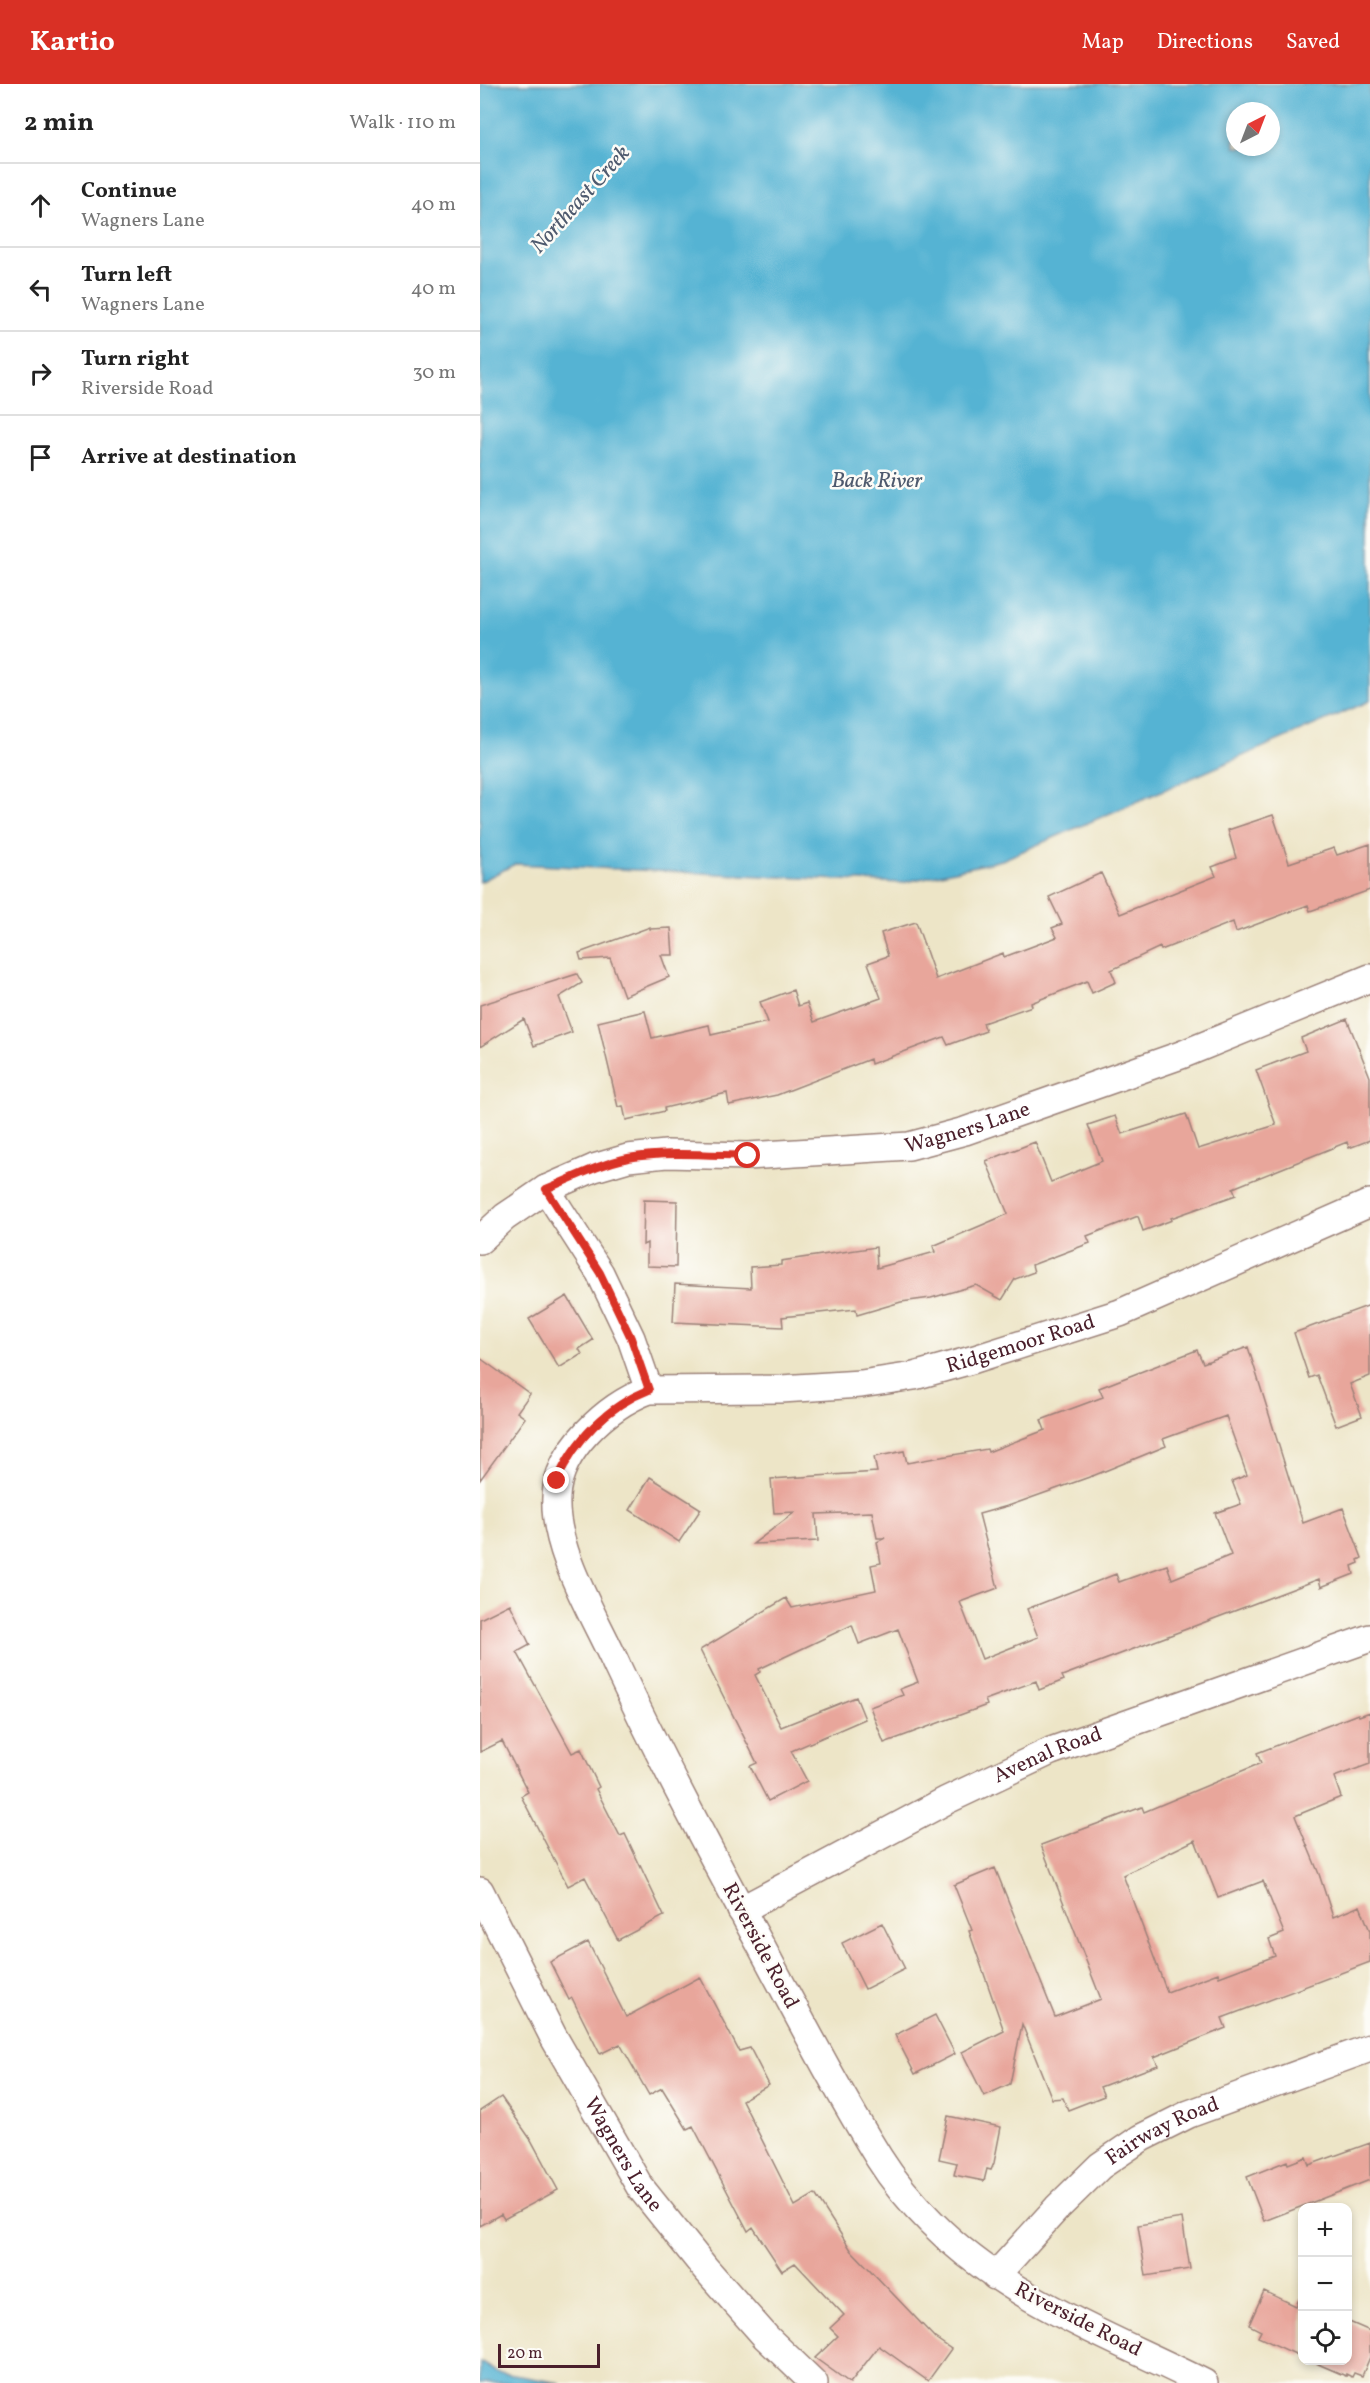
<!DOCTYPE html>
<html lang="en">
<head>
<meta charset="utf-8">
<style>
  body { margin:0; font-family:Vollkorn,serif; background:#f6f6f6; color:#222 }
  .controls { position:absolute; right:18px; bottom:18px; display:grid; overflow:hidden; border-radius:12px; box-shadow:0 3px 9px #0003 }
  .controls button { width:54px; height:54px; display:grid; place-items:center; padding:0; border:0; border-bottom:2px solid #e0e0e0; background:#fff; color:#222; font:30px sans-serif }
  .compass { position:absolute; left:746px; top:18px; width:54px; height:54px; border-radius:50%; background:#fff; box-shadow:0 3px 9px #0003; rotate:42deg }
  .scale { position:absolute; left:18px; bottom:15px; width:102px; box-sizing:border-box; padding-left:6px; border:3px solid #4a1f2b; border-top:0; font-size:16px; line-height:21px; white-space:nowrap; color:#4a1f2b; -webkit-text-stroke:4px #fdfcf7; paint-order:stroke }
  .stop { position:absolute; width:18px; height:18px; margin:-14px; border:4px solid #d93025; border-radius:50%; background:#fff }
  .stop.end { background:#d93025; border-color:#fff; box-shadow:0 2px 6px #0008 }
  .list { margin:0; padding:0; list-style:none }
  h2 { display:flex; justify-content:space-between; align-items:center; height:78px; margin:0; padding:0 24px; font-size:26px }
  h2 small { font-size:20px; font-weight:400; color:#767676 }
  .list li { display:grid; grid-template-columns:39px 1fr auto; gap:18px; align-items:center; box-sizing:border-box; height:84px; padding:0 24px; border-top:2px solid #e0e0e0 }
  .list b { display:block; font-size:22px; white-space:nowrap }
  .list p { margin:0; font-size:20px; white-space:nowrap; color:#767676 }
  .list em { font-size:20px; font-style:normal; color:#767676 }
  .icon { flex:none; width:33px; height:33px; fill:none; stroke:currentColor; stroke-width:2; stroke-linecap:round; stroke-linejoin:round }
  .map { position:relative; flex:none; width:890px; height:2299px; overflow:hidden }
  header { display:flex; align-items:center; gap:36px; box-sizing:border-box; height:84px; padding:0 30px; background:#d93025; color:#fff }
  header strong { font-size:28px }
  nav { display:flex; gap:33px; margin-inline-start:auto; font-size:21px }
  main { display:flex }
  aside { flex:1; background:#fff }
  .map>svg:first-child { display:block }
  .water { fill:#55b3d3; stroke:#50697f; stroke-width:1.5; fill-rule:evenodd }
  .building { fill:#e8a69b; fill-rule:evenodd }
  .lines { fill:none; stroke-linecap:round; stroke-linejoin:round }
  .minor-casing { stroke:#9c8279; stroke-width:30 }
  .minor { stroke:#fff; stroke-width:27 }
  .route { stroke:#d93025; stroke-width:8 }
  .labels { text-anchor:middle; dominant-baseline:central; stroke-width:5; stroke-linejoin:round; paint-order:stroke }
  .street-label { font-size:21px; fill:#4a1f2b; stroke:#fdfcf7 }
  .water-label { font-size:22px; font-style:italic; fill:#4e5a6e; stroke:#fdfcf7 }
</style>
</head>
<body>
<header>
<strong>Kartio</strong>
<nav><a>Map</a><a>Directions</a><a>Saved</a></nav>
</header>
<main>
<aside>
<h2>2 min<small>Walk · 110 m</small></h2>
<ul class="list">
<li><svg class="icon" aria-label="ahead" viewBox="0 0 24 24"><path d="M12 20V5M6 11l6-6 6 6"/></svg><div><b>Continue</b><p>Wagners Lane</p></div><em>40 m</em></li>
<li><svg class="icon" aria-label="left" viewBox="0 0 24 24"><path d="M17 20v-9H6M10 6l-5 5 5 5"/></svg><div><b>Turn left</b><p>Wagners Lane</p></div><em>40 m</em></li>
<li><svg class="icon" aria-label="right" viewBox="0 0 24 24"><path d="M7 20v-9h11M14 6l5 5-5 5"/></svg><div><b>Turn right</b><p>Riverside Road</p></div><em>30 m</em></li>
<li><svg class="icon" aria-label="arrive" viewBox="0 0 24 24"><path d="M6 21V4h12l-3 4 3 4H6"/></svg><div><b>Arrive at destination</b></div></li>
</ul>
</aside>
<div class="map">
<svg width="890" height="2299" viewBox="0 0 890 2299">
  <rect width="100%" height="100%" fill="#fdfcf7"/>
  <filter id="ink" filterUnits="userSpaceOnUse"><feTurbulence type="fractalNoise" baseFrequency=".0167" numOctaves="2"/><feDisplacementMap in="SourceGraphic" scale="12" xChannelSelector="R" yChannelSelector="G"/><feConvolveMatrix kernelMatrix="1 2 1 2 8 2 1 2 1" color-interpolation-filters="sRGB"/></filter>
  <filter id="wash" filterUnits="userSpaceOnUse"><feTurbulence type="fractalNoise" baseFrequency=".008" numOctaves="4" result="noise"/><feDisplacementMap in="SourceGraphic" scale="24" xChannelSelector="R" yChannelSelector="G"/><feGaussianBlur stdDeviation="1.35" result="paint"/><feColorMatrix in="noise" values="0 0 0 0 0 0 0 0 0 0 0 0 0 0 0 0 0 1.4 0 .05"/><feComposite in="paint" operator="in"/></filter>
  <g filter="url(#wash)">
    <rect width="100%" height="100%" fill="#ede5c7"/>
    <!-- water -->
    <path class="water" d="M 0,0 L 890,0 L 890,617 L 522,776 L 422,799 L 35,780 L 0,798 ZM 755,27 L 791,27 L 791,63 L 755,63 Z
      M 0,2278 L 16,2288 L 81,2299 L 0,2299 Z"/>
    <g id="blocks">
      <!-- building -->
      <path class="building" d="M 793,731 L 809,779 L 854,764 L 857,771 L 890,760 L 890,806 L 830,827 L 828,821 L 756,848 L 753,838 L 681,866 L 680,863 L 631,886 L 636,898 L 612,909 L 607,897 L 551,919 L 552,922 L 503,939 L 506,947 L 468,961 L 464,953 L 391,980 L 390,975 L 297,1011 L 249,1021 L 247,1009 L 184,1024 L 185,1027 L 146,1036 L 143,1022 L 138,1023 L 118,938 L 165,927 L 172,954 L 229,941 L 231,951 L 288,938 L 280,918 L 313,906 L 318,922 L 327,919 L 334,938 L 401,914 L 388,879 L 408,872 L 401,849 L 436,838 L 456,895 L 523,869 L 524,873 L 577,853 L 572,844 L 582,840 L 569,813 L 621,789 L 640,830 L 736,792 L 732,783 L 756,774 L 748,746 Z
        M 170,843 L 170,845 L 191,844 L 193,871 L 181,871 L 189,893 L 144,912 L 130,874 L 101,876 L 99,869 Z
        M 97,890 L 102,899 L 79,913 L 92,948 L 54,962 L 44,935 L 0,963 L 0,921 Z
        M 867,935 L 890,993 L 890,1056 L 869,1064 L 867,1058 L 753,1104 L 756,1111 L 691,1134 L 692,1136 L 663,1147 L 658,1132 L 607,1152 L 610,1159 L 552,1181 L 554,1188 L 535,1195 L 522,1216 L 496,1201 L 451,1214 L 421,1218 L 377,1231 L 376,1225 L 302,1233 L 303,1243 L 193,1238 L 195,1200 L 271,1204 L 270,1183 L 301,1181 L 301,1177 L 396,1163 L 397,1184 L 455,1168 L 453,1162 L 528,1130 L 506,1077 L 555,1058 L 571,1098 L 622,1077 L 608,1041 L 635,1032 L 642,1050 L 706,1030 L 718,1065 L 796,1041 L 776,986 L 826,967 L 821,954 Z
        M 164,1116 L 197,1117 L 196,1183 L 167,1182 L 167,1159 L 163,1161 Z
        M 87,1212 L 113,1256 L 99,1265 L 102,1270 L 79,1284 L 49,1235 Z
        M 890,1221 L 890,1292 L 870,1300 L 882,1332 L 856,1342 L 837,1291 L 829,1294 L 814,1249 Z
        M 768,1263 L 823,1439 L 863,1424 L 882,1474 L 878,1476 L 879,1479 L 872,1482 L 874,1490 L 841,1503 L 839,1495 L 582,1592 L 584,1596 L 559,1606 L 556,1597 L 505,1616 L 507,1621 L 404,1659 L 390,1623 L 423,1611 L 420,1605 L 438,1598 L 418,1545 L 379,1560 L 372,1541 L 279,1585 L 280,1588 L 275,1591 L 301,1643 L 376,1613 L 385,1635 L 311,1667 L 327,1697 L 288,1717 L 270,1682 L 277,1679 L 220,1566 L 306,1514 L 312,1524 L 396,1506 L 391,1481 L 401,1479 L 397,1458 L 405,1454 L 397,1454 L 392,1428 L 336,1430 L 338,1457 L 273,1460 L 315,1428 L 294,1429 L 291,1395 L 397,1388 L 394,1373 L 424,1367 L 427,1379 L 507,1365 L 508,1368 L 565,1346 L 561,1336 L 623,1313 L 619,1304 L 717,1266 L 723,1279 ZM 746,1332 L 767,1391 L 752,1397 L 761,1420 L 735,1429 L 751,1471 L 692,1495 L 687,1481 L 639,1498 L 636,1490 L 547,1525 L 558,1553 L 502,1575 L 480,1518 L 518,1504 L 499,1430 L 531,1421 L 615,1391 L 686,1362 L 683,1355 Z
        M 0,1274 L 50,1310 L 37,1328 L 45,1334 L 0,1396 Z
        M 170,1393 L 221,1425 L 199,1458 L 150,1426 Z
        M 30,1520 L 50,1561 L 37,1568 L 92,1669 L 101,1665 L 119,1703 L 116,1705 L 140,1752 L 145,1750 L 184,1832 L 138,1856 L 105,1793 L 88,1802 L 41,1712 L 48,1708 L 22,1657 L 0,1668 L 0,1535 Z
        M 890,1628 L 890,1680 L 854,1693 L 861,1713 L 815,1732 L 839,1790 L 853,1833 L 880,1822 L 890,1847 L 890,1878 L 742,1934 L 746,1944 L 674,1973 L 678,1981 L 620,2003 L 624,2012 L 588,2026 L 583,2014 L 572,2015 L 542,1940 L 530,2000 L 504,2012 L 482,1968 L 524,1947 L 489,1847 L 492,1846 L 474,1801 L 515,1784 L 575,1933 L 621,1915 L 561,1761 L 662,1723 L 664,1728 L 781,1679 L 777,1669 L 878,1630 L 879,1632 ZM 715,1756 L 738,1814 L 783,1797 L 804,1849 L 789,1855 L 795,1872 L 739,1893 L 738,1889 L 687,1908 L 643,1791 Z
        M 402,1839 L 425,1885 L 385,1905 L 362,1859 Z
        M 108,1858 L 146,1933 L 220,1893 L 259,1967 L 270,1964 L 289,2001 L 262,2016 L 315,2122 L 335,2110 L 371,2166 L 455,2254 L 471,2265 L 448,2297 L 399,2262 L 370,2299 L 335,2274 L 358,2252 L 350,2244 L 364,2231 L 315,2179 L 302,2187 L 273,2143 L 268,2147 L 213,2042 L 207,2045 L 182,2004 L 169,2011 L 140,1960 L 120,1970 L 92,1914 L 89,1916 L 70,1878 Z
        M 455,1931 L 475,1970 L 435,1990 L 415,1951 Z
        M 21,2013 L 51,2056 L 78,2106 L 24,2135 L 21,2130 L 0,2142 L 0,2027 Z
        M 468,2032 L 521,2043 L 514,2079 L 511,2086 L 507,2085 L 504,2097 L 474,2091 L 477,2079 L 459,2075 Z
        M 890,2059 L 890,2096 L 784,2137 L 767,2093 L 807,2077 L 808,2080 L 826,2073 L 829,2081 Z
        M 702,2134 L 710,2185 L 666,2192 L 658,2141 Z
        M 784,2207 L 816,2222 L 819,2215 L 822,2217 L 822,2273 L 778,2253 L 781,2247 L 769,2241 Z
        M 867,2237 L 890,2247 L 890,2273 L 882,2292 L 874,2289 L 872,2293 L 866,2290 L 866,2292 L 831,2277 L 867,2277 Z"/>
    </g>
  </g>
  <g filter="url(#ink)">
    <use href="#blocks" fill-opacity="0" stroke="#9c8279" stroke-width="1.5"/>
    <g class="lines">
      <!-- minor casing -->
      <g class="minor-casing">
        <g id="minor">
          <path d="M 66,1105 L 120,1189 L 151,1254 L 169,1306"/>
          <path id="s1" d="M 0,1156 L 25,1133 L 66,1105 L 114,1084 L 148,1074 L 186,1070 L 268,1072 L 429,1062 L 485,1047 L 701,971 L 890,894"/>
          <path id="s2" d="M 0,1807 L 73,1952 L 160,2103 L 225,2184 L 286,2253 L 334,2299"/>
          <path id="s3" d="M 261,1826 L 467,1716 L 571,1667 L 890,1554"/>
          <path id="s4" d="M 515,2192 L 577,2124 L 620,2082 L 661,2054 L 709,2030 L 890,1964"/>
          <path id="s5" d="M 724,2299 C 630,2252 527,2215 452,2139 C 432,2119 414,2098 399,2074 C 357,2006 320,1935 282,1864 C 232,1771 182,1678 137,1582 C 115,1533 73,1467 76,1413 C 78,1366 127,1322 169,1306 L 301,1305 L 381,1300 L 434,1292 L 495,1275 L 640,1229 L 890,1119"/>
        </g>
      </g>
      <!-- minor -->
      <use href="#minor" class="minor"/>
    </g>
  </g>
  <g class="lines" filter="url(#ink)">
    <!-- route -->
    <path class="route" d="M 77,1397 C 93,1357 129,1321 169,1306 L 151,1254 L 120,1189 L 66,1105 C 93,1094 120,1080 148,1074 C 187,1067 229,1071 268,1072"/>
  </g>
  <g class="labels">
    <!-- street labels -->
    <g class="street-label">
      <text stroke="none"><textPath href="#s1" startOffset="514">Wagners Lane</textPath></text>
      <text stroke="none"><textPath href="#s5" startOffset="1666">Ridgemoor Road</textPath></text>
      <text stroke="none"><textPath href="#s3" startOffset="344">Avenal Road</textPath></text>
      <text transform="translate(280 1862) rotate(62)">Riverside Road</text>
      <text stroke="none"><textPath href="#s4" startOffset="224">Fairway Road</textPath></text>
      <text stroke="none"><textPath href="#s2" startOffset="300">Wagners Lane</textPath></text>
      <text transform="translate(598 2236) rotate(27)">Riverside Road</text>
    </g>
    <!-- water labels -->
    <g class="water-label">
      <text transform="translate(101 116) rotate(-48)">Northeast Creek</text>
      <text x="397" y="397">Back River</text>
    </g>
  </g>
</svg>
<div class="controls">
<button>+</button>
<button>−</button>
<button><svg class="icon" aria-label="locate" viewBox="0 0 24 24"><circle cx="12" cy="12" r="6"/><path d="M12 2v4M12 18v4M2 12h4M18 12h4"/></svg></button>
</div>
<svg class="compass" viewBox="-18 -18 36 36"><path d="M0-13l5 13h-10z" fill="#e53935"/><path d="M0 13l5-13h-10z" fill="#767676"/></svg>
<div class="scale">20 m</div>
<div class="stop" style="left:268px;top:1072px"></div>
<div class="stop end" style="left:77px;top:1397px"></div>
</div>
</main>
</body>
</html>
